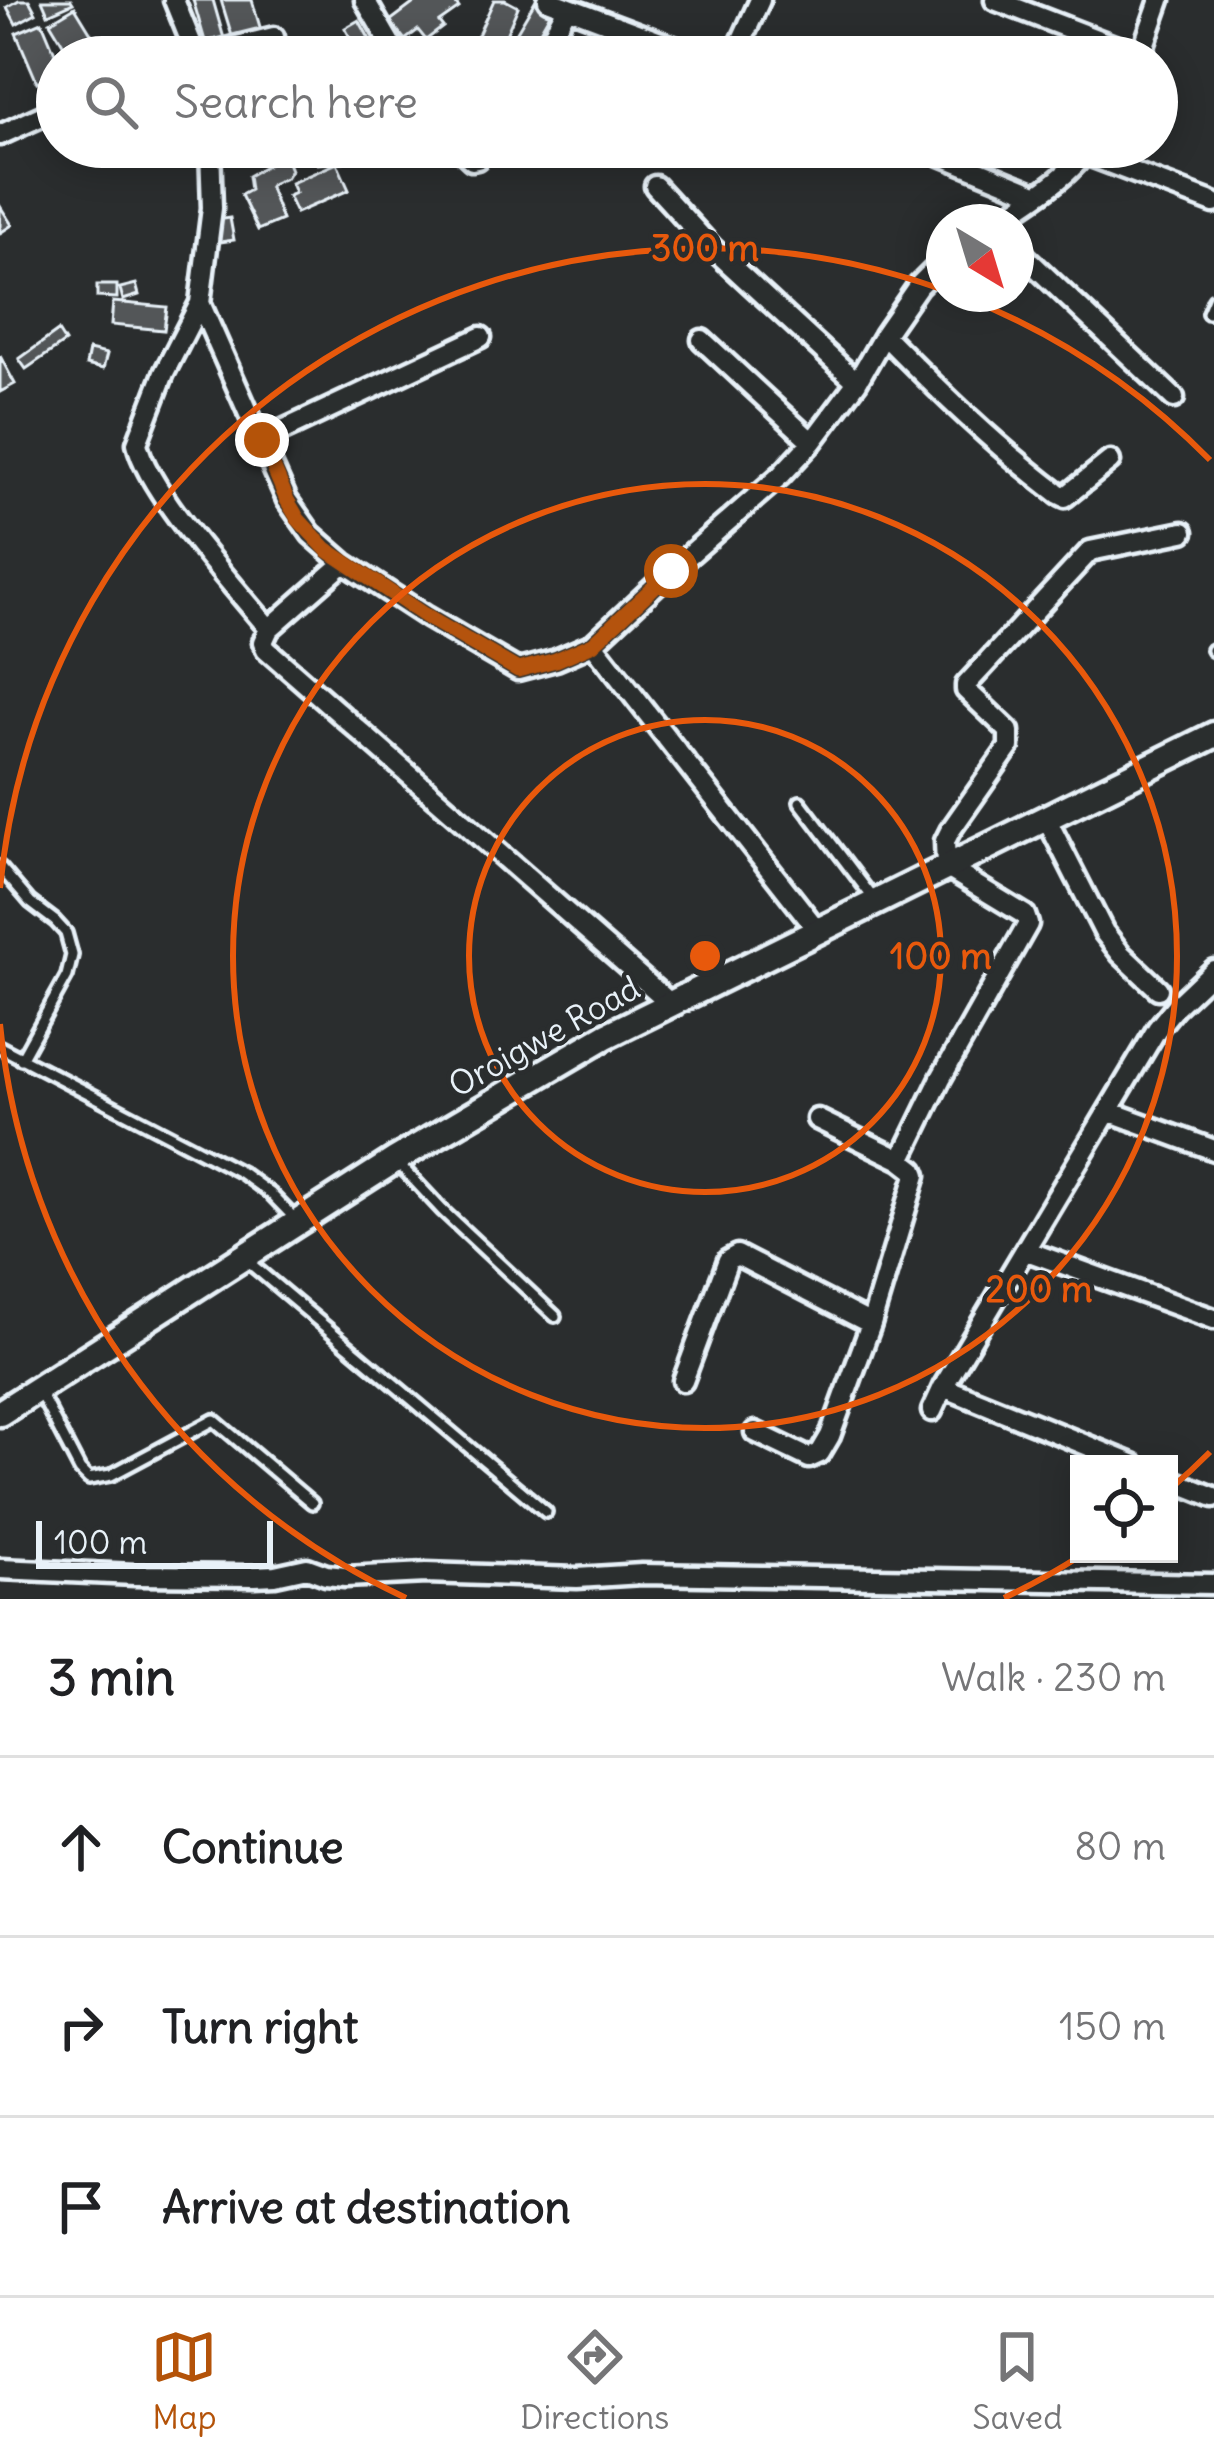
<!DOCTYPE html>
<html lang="en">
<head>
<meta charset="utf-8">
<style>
  body { margin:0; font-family:Delius,sans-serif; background:#f2f2f2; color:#202124 }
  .controls { position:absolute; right:36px; bottom:36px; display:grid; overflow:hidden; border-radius:0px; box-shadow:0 6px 30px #0003 }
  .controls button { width:108px; height:108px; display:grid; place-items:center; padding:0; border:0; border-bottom:3px solid #e0e0e0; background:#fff; color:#202124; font:60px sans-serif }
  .compass { position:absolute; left:926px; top:204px; width:108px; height:108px; border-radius:50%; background:#fff; box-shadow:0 6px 30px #0003; rotate:142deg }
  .scale { position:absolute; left:36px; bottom:30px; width:237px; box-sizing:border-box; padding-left:12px; border:6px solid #e8f1f8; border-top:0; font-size:33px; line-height:42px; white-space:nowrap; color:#e8f1f8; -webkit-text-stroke:9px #2a2d2e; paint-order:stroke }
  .stop { position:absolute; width:36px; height:36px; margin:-27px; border:9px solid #b45309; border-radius:50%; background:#fff }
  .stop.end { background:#b45309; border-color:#fff; box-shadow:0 3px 12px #0008 }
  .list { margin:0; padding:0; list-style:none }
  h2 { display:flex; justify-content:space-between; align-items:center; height:156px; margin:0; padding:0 48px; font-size:51px }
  h2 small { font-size:39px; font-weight:400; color:#757577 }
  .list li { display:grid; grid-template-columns:78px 1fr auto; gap:36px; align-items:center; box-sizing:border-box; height:180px; padding:0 48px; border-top:3px solid #e0e0e0 }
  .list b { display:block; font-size:45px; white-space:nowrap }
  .list em { font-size:39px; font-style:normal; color:#757577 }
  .icon { flex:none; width:66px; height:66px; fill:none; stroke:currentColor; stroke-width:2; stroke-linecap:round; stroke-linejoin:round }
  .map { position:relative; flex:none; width:1214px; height:1599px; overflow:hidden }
  .search { position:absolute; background:#fff; box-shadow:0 6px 30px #0003; left:36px; right:36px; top:36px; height:132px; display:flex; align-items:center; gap:30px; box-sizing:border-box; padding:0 42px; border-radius:66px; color:#757577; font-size:45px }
  .sheet { height:696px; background:#fff }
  nav { display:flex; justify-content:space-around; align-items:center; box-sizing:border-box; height:168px; border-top:3px solid #e0e0e0; background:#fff; font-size:33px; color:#757577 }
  nav a { display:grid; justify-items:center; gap:6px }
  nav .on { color:#b45309 }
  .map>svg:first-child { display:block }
  .building { fill:#535759; stroke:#e8f1f8; stroke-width:3 }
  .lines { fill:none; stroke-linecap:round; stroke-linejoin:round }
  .service-casing { stroke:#e8f1f8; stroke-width:18 }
  .minor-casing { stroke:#e8f1f8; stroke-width:27 }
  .tertiary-casing { stroke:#e8f1f8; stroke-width:33 }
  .service { stroke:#2a2d2e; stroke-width:9 }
  .minor { stroke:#2a2d2e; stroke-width:18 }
  .tertiary { stroke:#2a2d2e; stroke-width:24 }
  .route { stroke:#b45309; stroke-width:15 }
  .ring { fill:none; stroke:#e8590c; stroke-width:6 }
  .labels { text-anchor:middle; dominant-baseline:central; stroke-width:9; stroke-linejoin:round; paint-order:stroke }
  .street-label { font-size:33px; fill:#e8f1f8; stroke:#2a2d2e }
  .centre { fill:#e8590c; stroke:#2a2d2e; stroke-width:6 }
  .ring-label { font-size:36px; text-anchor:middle; font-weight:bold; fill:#e8590c; stroke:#2a2d2e; stroke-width:9; stroke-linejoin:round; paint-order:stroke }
</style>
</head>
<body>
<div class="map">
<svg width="1214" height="1599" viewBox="0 0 1214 1599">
  <rect width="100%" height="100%" fill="#2a2d2e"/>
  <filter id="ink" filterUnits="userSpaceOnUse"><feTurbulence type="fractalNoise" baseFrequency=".00833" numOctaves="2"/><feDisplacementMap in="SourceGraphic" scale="24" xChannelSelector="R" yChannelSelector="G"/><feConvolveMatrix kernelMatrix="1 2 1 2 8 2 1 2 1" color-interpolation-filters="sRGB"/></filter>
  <g filter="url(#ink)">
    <!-- building -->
    <path class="building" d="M 19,0 L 29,0 L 36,13 L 16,24 L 7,7 Z
      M 42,0 L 71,0 L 73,3 L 48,14 Z
      M 193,0 L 213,0 L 225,42 L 207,48 Z
      M 221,0 L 252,0 L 263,37 L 235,46 Z
      M 418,0 L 453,0 L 459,8 L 439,22 L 443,27 L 426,40 L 418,30 L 405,40 L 390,21 Z
      M 494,0 L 505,0 L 518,7 L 498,53 L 474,44 Z
      M 535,1 L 552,10 L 525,57 L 502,57 Z
      M 75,7 L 97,43 L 71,57 L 50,22 Z
      M 359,20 L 375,49 L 361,57 L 345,28 Z
      M 42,22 L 57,58 L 57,74 L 37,82 L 16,33 Z
      M 467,44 L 486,57 L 458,57 Z
      M 267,48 L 270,57 L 241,57 L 240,53 Z
      M 317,147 L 341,147 L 343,162 L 318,164 Z
      M 285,155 L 291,170 L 286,178 L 269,185 L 282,220 L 258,230 L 241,195 L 250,190 L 248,176 Z
      M 337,163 L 349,190 L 296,213 L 288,196 L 295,193 L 291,183 Z
      M 0,206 L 12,225 L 0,233 Z
      M 230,218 L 234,240 L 220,242 L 217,220 Z
      M 136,284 L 139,295 L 123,300 L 120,288 Z
      M 97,285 L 117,285 L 117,298 L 97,297 Z
      M 113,302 L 167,307 L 164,330 L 111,325 Z
      M 58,331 L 65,342 L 26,369 L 19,359 Z
      M 89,350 L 107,354 L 103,369 L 86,365 Z
      M 0,356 L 15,384 L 0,392 Z"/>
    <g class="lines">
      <!-- service casing -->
      <g class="service-casing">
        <path id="service" d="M 1208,313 L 1214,299
          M 1212,650 L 1214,651
          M 800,802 L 876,902
          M 0,867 L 30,902 L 55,921 L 66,933 L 72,955 L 67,976 L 21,1059
          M 0,1047 L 242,1173 L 271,1194 L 298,1222
          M 399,1164 L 443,1211 L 555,1316
          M 246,1260 L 546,1512
          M 40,1393 L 80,1470 L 89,1479 L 111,1475 L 214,1420 L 312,1503"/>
      </g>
      <!-- minor casing -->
      <g class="minor-casing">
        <path id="minor" d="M 174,0 L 197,57
          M 365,0 L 398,57
          M 548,0 L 700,57
          M 995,0 L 1140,56
          M 193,57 L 274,37
          M 541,57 L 567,8
          M 734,57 L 760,0
          M 1140,57 L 1160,0
          M 0,135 L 57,109
          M 210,147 L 212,208 L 200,303 L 164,373 L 137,443 C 146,490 236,588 269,629
          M 458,147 L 472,160 L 477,159 L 486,147
          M 921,147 L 1036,194
          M 1085,154 L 1214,203
          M 655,186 L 712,248 L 857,382
          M 998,222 C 1029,200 1068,179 1089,147
          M 1016,248 L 1174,398
          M 200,303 L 287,500 L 311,534 L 344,563 L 427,617 L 518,670 L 556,660 L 593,644 L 671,571 L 781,475 L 812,442 L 857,382 L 884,335 L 918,286 L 944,260
          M 884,335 C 939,391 995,446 1059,494 L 1065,497 L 1110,461
          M 702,340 L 812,442
          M 262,440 L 481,337
          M 344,563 L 269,629 L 263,642 L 266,649 L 670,1003
          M 593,644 L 818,931
          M 1046,818 L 1104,932 L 1121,954 L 1158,989
          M 1108,1111 L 1214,1150
          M 817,1119 L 901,1160
          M 1027,1251 L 1214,1319
          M 683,1381 L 728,1260 L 737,1255 L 871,1324
          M 943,1387 L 1133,1464
          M 932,1411 L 943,1387 L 1157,1029 L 1175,1007 L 1214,970
          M 755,1432 L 809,1458 L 820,1453 L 830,1436 L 871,1324 L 916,1175 L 914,1170 L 901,1160 L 941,1078 L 1028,924 L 1025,915 L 946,867 L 945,841 L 950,831 L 1009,747 L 1009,731 L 966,690 L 966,685 L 1090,551 L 1183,532
          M 1169,1479 L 1214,1497
          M 0,1569 L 135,1575 L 255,1576 L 275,1575 L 307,1568 L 326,1575 L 345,1577 L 426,1573 L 577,1578 L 642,1574 L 1214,1584"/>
      </g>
      <!-- tertiary casing -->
      <g class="tertiary-casing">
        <path id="tertiary" d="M 0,1413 L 395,1160 L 606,1036 L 1214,735"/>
      </g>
      <!-- service -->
      <use href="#service" class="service"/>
      <!-- minor -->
      <use href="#minor" class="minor"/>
      <!-- tertiary -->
      <use href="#tertiary" class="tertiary"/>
    </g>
  </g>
  <g class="lines" filter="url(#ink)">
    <!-- route -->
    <path class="route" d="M 262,440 L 287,500 L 298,519 L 326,549 L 427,617 L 518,670 L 556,660 L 593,644 L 671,571"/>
  </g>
  <!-- distance rings -->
  <g class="ring">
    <circle cx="705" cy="956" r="236"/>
    <circle cx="705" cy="956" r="472"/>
    <path d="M1210 1452A708 708 0 0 1 1169 1490M1080 1556A708 708 0 0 1 1004 1598M406 1598A708 708 0 0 1 0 1024M0 888A708 708 0 0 1 941 289M959 295A708 708 0 0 1 1210 460"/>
  </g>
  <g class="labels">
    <!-- street labels -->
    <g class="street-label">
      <text transform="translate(544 1036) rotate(-29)">Oroigwe Road</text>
    </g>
  </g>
  <circle cx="705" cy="956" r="18" class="centre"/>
  <g class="ring-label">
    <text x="705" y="261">300 m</text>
    <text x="941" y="969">100 m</text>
    <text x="1039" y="1302">200 m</text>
  </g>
</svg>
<div class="controls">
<button><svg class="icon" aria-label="locate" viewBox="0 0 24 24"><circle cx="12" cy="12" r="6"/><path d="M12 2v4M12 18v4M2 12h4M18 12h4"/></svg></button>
</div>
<svg class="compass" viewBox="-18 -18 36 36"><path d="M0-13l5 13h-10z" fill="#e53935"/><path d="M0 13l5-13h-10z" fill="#757577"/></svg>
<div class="scale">100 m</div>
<div class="stop" style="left:671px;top:571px"></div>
<div class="stop end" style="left:262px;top:440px"></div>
<div class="search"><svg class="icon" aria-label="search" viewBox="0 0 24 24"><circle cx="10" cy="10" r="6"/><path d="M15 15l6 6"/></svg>Search here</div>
</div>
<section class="sheet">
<h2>3 min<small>Walk · 230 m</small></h2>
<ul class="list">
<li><svg class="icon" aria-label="ahead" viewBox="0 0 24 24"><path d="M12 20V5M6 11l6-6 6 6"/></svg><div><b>Continue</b></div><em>80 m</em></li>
<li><svg class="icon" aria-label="right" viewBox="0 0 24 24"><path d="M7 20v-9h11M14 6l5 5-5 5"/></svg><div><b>Turn right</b></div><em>150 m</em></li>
<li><svg class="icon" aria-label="arrive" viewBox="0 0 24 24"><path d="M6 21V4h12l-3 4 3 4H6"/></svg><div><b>Arrive at destination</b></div></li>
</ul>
</section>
<nav>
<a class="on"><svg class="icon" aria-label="map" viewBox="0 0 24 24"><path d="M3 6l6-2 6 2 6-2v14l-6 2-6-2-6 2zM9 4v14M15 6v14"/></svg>Map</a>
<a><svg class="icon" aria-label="directions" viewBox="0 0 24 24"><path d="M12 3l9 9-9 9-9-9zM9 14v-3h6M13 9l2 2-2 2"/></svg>Directions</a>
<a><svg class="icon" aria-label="saved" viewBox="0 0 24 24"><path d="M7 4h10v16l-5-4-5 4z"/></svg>Saved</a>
</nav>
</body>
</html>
